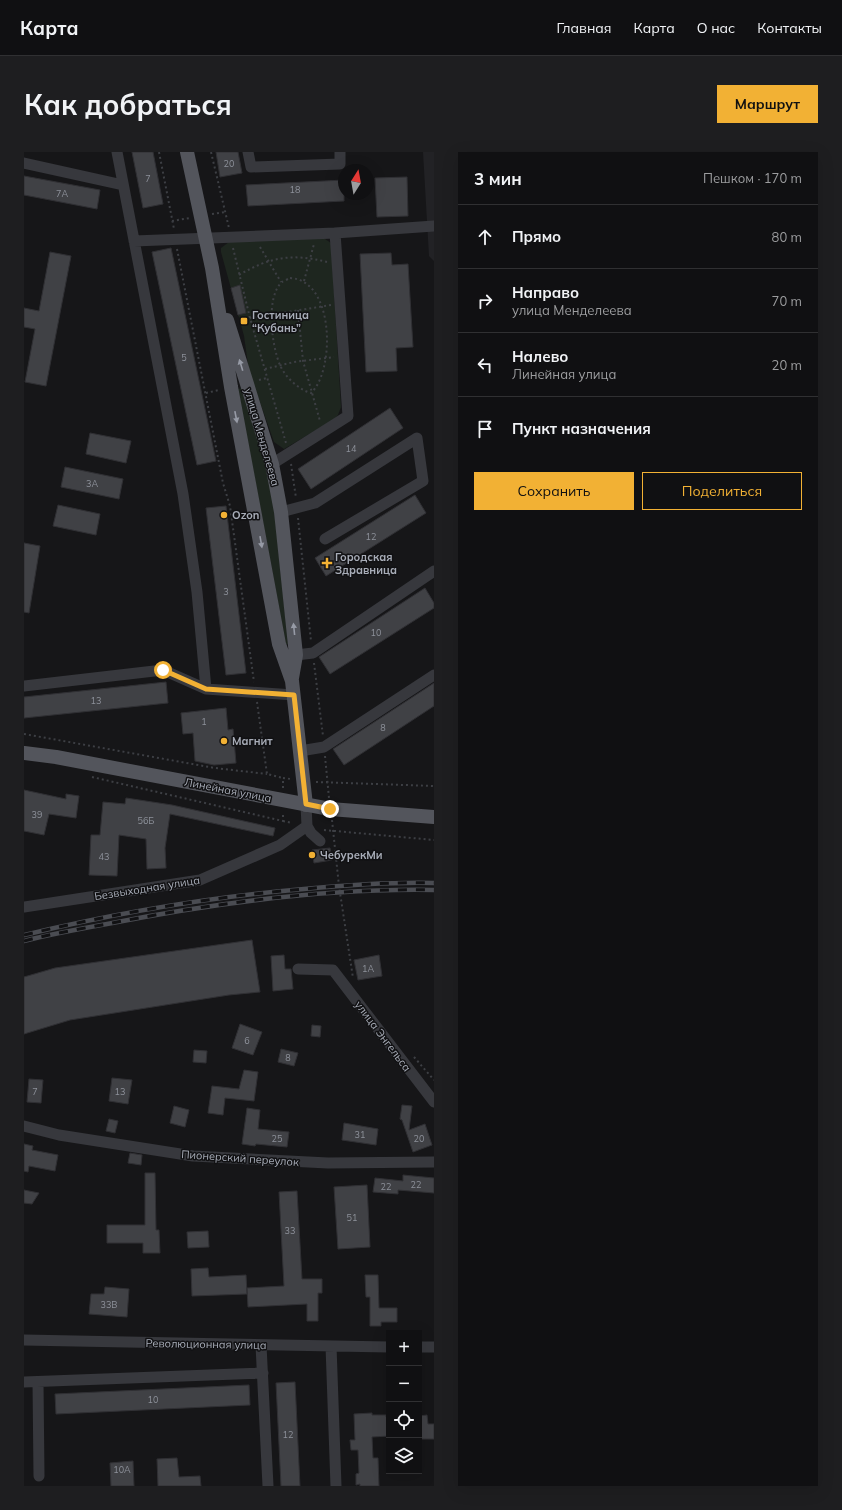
<!DOCTYPE html>
<html lang="ru">
<head>
<meta charset="utf-8">
<style>
  body { margin:0; font-family:Mulish,sans-serif; background:#1e1e20; color:#f1f3f6 }
  .controls { position:absolute; right:12px; bottom:12px; display:grid; overflow:hidden; border-radius:0px; box-shadow:0 4px 16px #0002 }
  .controls button { width:36px; height:36px; display:grid; place-items:center; padding:0; border:0; border-bottom:1px solid #303032; background:#101012; color:#f1f3f6; font:20px sans-serif }
  .compass { position:absolute; left:314px; top:12px; width:36px; height:36px; border-radius:50%; background:#101012; box-shadow:0 4px 16px #0002; rotate:11deg }
  .stop { position:absolute; width:12px; height:12px; margin:-9px; border:3px solid #f2b134; border-radius:50%; background:#fff }
  .stop.end { background:#f2b134; border-color:#fff; box-shadow:0 1px 4px #0008 }
  .list { margin:0; padding:0; list-style:none }
  h2 { display:flex; justify-content:space-between; align-items:center; height:52px; margin:0; padding:0 16px; font-size:17px }
  h2 small { font-size:13px; font-weight:400; color:#9c9d9f }
  .list li { display:grid; grid-template-columns:26px 1fr auto; gap:12px; align-items:center; box-sizing:border-box; height:64px; padding:0 16px; border-top:1px solid #303032 }
  .list b { display:block; font-size:15px; white-space:nowrap }
  .list p { margin:0; font-size:13px; white-space:nowrap; color:#9c9d9f }
  .list em { font-size:13px; font-style:normal; color:#9c9d9f }
  .actions { display:flex; gap:8px; padding:12px 16px }
  .actions a { flex:1; padding:9px 0; border:1px solid #f2b134; border-radius:0px; text-align:center; font-size:14px; color:#f2b134 }
  .actions .main { background:#f2b134; color:#111 }
  .icon { flex:none; width:22px; height:22px; fill:none; stroke:currentColor; stroke-width:2; stroke-linecap:round; stroke-linejoin:round }
  .map { position:relative; flex:none; width:410px; height:1334px; overflow:hidden; border-radius:0px }
  header { display:flex; align-items:center; gap:24px; box-sizing:border-box; height:56px; padding:0 20px; background:#101012; border-bottom:1px solid #303032 }
  header strong { font-size:19px }
  nav { display:flex; gap:22px; margin-inline-start:auto; font-size:14px }
  .intro { display:flex; align-items:center; justify-content:space-between; box-sizing:border-box; height:96px; padding:0 24px }
  h1 { margin:0; font-size:28px }
  .button { padding:10px 18px; border-radius:0px; background:#f2b134; color:#111; font-size:14px; font-weight:700 }
  main { display:flex; gap:24px; padding:0 24px }
  aside { flex:1; background:#101012; border-radius:0px; box-shadow:0 4px 16px #0002 }
  .map>svg:first-child { display:block }
  .built { fill:#222225 }
  .green { fill:#1e261f }
  .building { fill:#404145; stroke:#303034 }
  .lines { fill:none; stroke-linecap:round; stroke-linejoin:round }
  .path { stroke:#3d3f44; stroke-width:2; stroke-dasharray:2 3; stroke-linecap:butt }
  .minor { stroke:#37383d; stroke-width:11 }
  .major { stroke:#53555c; stroke-width:14 }
  .rail-casing { stroke:#4a4c52; stroke-width:4.5 }
  .rail { stroke:#111113; stroke-width:3; stroke-dasharray:9; stroke-linecap:butt }
  .oneway { fill:#979ba6 }
  .route { stroke:#f2b134; stroke-width:5 }
  .poi-dot { fill:#f2b134; stroke:#111113; stroke-width:1.5 }
  .labels { text-anchor:middle; dominant-baseline:central; stroke-width:3; stroke-linejoin:round; paint-order:stroke }
  .number-label { font-size:9px; fill:#8e929b }
  .poi-label { font-size:11px; font-weight:bold; fill:#a8adb8; stroke:#111113; text-anchor:start }
  .street-label { font-size:11px; fill:#a8adb8; stroke:#111113 }
</style>
</head>
<body>
<header>
<strong>Карта</strong>
<nav><a>Главная</a><a>Карта</a><a>О нас</a><a>Контакты</a></nav>
</header>
<div class="intro"><h1>Как добраться</h1><a class="button">Маршрут</a></div>
<main>
<div class="map">
<svg width="410" height="1334" viewBox="0 0 410 1334">
  <rect width="100%" height="100%" fill="#161618"/>
  <!-- built -->
  <path class="built" d="M 399,0 L 410,0 L 410,109 L 405,104 Z"/>
  <!-- green -->
  <path class="green" d="M 298,85 L 307,91 L 317,255 L 314,263 L 309,268 L 260,297 L 250,290 L 225,219 L 220,184 L 197,100 L 197,96 L 205,90 Z
    M 218,236 L 247,327 L 264,492 L 262,492 L 214,237 Z"/>
  <!-- building -->
  <path class="building" d="M 108,0 L 129,0 L 139,52 L 119,56 Z
    M 192,0 L 214,0 L 218,21 L 196,25 Z
    M 0,24 L 76,38 L 73,57 L 0,43 Z
    M 383,25 L 384,64 L 353,65 L 351,26 Z
    M 320,28 L 320,49 L 224,54 L 222,33 Z
    M 147,96 L 192,309 L 173,313 L 128,100 Z
    M 26,100 L 47,104 L 22,234 L 1,230 L 11,177 L 0,175 L 0,156 L 15,159 Z
    M 367,101 L 368,113 L 384,112 L 389,195 L 372,196 L 373,219 L 342,220 L 336,102 Z
    M 216,133 L 222,161 L 214,163 L 207,136 Z
    M 366,256 L 379,276 L 287,337 L 274,317 Z
    M 66,281 L 107,289 L 102,311 L 62,302 Z
    M 41,315 L 99,327 L 95,347 L 37,335 Z
    M 391,343 L 402,361 L 302,424 L 291,406 Z
    M 34,353 L 76,362 L 72,383 L 29,374 Z
    M 202,354 L 222,521 L 202,523 L 182,356 Z
    M 0,391 L 16,394 L 5,461 L 0,460 Z
    M 401,436 L 410,451 L 410,456 L 306,522 L 295,505 Z
    M 142,530 L 144,551 L 0,566 L 0,545 Z
    M 410,531 L 410,554 L 320,613 L 309,597 Z
    M 202,556 L 204,578 L 209,577 L 212,611 L 190,613 L 171,609 L 169,581 L 159,582 L 157,561 Z
    M 0,638 L 42,647 L 42,642 L 55,644 L 52,666 L 25,662 L 20,683 L 0,679 Z
    M 102,646 L 148,653 L 251,676 L 249,684 L 146,662 L 141,696 L 142,716 L 123,717 L 122,687 L 95,683 L 93,724 L 65,723 L 67,683 L 76,683 L 79,650 L 101,652 Z
    M 306,696 L 308,708 L 290,711 L 288,698 Z
    M 228,788 L 236,840 L 205,843 L 46,868 L 0,882 L 0,825 L 31,816 Z
    M 260,803 L 261,817 L 267,817 L 269,837 L 249,839 L 247,804 Z
    M 355,803 L 358,824 L 334,828 L 330,808 Z
    M 216,872 L 238,880 L 229,903 L 208,896 Z
    M 288,873 L 297,874 L 296,885 L 287,884 Z
    M 257,897 L 274,901 L 270,914 L 254,910 Z
    M 170,898 L 183,899 L 182,911 L 169,910 Z
    M 220,918 L 234,920 L 230,949 L 201,946 L 199,963 L 184,961 L 188,934 L 215,937 Z
    M 88,926 L 108,928 L 104,952 L 85,949 Z
    M 5,927 L 19,928 L 17,951 L 3,950 Z
    M 378,953 L 388,954 L 385,978 L 401,972 L 408,993 L 389,1000 L 378,968 L 376,967 Z
    M 150,954 L 165,958 L 161,975 L 146,971 Z
    M 223,956 L 236,958 L 234,977 L 265,980 L 263,995 L 232,992 L 231,994 L 218,992 Z
    M 85,967 L 94,969 L 91,981 L 82,979 Z
    M 320,971 L 354,977 L 352,993 L 318,988 Z
    M 0,992 L 9,994 L 8,998 L 34,1003 L 31,1019 L 5,1014 L 4,1020 L 0,1019 Z
    M 106,1001 L 118,1003 L 117,1013 L 104,1011 Z
    M 121,1021 L 131,1021 L 132,1078 L 135,1078 L 136,1101 L 119,1101 L 119,1091 L 83,1091 L 83,1073 L 121,1073 Z
    M 379,1023 L 410,1026 L 410,1041 L 374,1038 L 374,1042 L 349,1040 L 351,1026 L 379,1029 Z
    M 343,1033 L 346,1095 L 314,1097 L 310,1035 Z
    M 0,1038 L 15,1041 L 8,1052 L 0,1051 Z
    M 273,1039 L 278,1127 L 298,1127 L 298,1141 L 294,1141 L 294,1169 L 283,1169 L 283,1152 L 224,1155 L 223,1136 L 260,1134 L 255,1040 Z
    M 184,1079 L 185,1095 L 164,1096 L 163,1080 Z
    M 184,1116 L 185,1125 L 222,1123 L 223,1142 L 168,1144 L 167,1117 Z
    M 341,1123 L 354,1123 L 355,1156 L 373,1156 L 373,1170 L 357,1170 L 357,1174 L 346,1174 L 346,1145 L 342,1145 Z
    M 81,1135 L 105,1137 L 103,1165 L 65,1162 L 67,1142 L 80,1142 Z
    M 271,1230 L 276,1334 L 257,1334 L 252,1231 Z
    M 225,1233 L 226,1253 L 32,1262 L 31,1242 Z
    M 348,1261 L 348,1263 L 362,1263 L 362,1265 L 365,1265 L 365,1284 L 348,1285 L 349,1306 L 354,1306 L 355,1334 L 336,1334 L 336,1332 L 332,1333 L 332,1322 L 335,1321 L 334,1298 L 327,1298 L 326,1288 L 331,1288 L 330,1262 Z
    M 403,1263 L 404,1272 L 410,1272 L 410,1287 L 395,1287 L 395,1264 Z
    M 153,1306 L 155,1325 L 176,1324 L 177,1334 L 134,1334 L 133,1307 Z
    M 109,1309 L 110,1334 L 87,1334 L 86,1311 Z"/>
  <g class="lines">
    <!-- path -->
    <path class="path" d="M 135,0 L 150,77
      M 187,0 L 205,76
      M 188,62 L 202,60
      M 148,69 L 166,66
      M 236,95 L 257,130
      M 209,96 L 226,166 L 262,291
      M 153,97 L 199,331 L 206,354 L 230,530
      M 215,123 C 246,105 268,101 303,110
      M 266,126 C 311,128 311,219 287,241 C 275,238 261,225 256,213 C 248,195 241,145 258,130 C 260,129 264,127 266,126 Z
      M 280,129 L 290,92
      M 274,158 L 279,209 L 296,269
      M 226,166 L 307,153
      M 241,217 L 270,210 L 310,205
      M 235,228 L 243,226
      M 182,241 L 195,238
      M 267,312 L 272,346
      M 274,366 L 287,489
      M 290,511 L 299,584
      M 233,550 L 243,622 L 259,626
      M 0,582 L 191,616 L 243,622
      M 301,604 L 305,646
      M 68,625 L 259,669 L 259,661
      M 292,630 L 410,634
      M 259,636 L 259,626 L 267,627
      M 308,668 L 315,734 L 329,826
      M 259,669 L 268,671
      M 300,678 L 410,688
      M 390,905 L 410,928"/>
    <!-- minor -->
    <path class="minor" d="M 93,0 L 159,342 L 173,440 L 182,537
      M 224,0 L 227,15 L 316,12 L 316,0
      M 0,11 L 99,33
      M 311,81 L 410,74
      M 110,89 L 311,81 L 324,264 L 248,312
      M 257,360 L 291,351 L 393,286 L 399,329 L 301,387
      M 272,503 L 289,501 L 410,419
      M 0,534 L 139,518 L 182,537 L 270,543
      M 276,599 L 300,595 L 410,523
      M 283,674 L 287,681 L 296,689
      M 0,755 L 176,728 L 256,693 L 283,674 L 282,653
      M 274,817 L 309,818 L 410,950
      M 0,974 L 35,983 L 169,1004 L 304,1011 L 410,1010
      M 0,1188 L 365,1195
      M 237,1193 L 244,1334
      M 307,1194 L 312,1334
      M 395,1195 L 410,1195
      M 0,1230 L 239,1221
      M 14,1230 L 15,1324"/>
    <!-- major -->
    <path class="major" d="M 163,0 L 188,116 L 207,235 L 247,449 L 255,492 L 268,529 L 282,653
      M 203,168 L 248,312 L 257,360 L 272,503 L 268,526
      M 0,601 L 32,605 L 306,657 L 410,665"/>
    <!-- rail casing -->
    <g class="rail-casing">
      <path id="rail" d="M 0,783 C 92,761 186,745 280,737 C 323,733 367,730 410,731
        M 0,789 C 27,782 55,777 83,772 C 190,751 301,736 410,738"/>
    </g>
    <!-- rail -->
    <use href="#rail" class="rail"/>
  </g>
  <!-- one-way arrows -->
  <defs><path id="oneway-solid" d="M-6-.8H1V-3.2L6.5 0L1 3.2V.8H-6Z"/></defs>
  <g class="oneway">
    <use href="#oneway-solid" transform="translate(217 213) rotate(-107)"/>
    <use href="#oneway-solid" transform="translate(212 265) rotate(79)"/>
    <use href="#oneway-solid" transform="translate(237 390) rotate(80)"/>
    <use href="#oneway-solid" transform="translate(270 477) rotate(-96)"/>
  </g>
  <g class="lines">
    <!-- route -->
    <path class="route" d="M 139,518 L 182,537 L 270,543 L 282,652 L 306,657"/>
  </g>
  <!-- markers -->
  <g class="poi-dot">
    <rect x="216" y="165" width="8" height="8" rx="2"/>
    <circle cx="200" cy="363" r="4"/>
    <path d="M301 405h4v4h4v4h-4v4h-4v-4h-4v-4h4z"/>
    <circle cx="200" cy="589" r="4"/>
    <circle cx="288" cy="703" r="4"/>
  </g>
  <g class="labels">
    <!-- number labels -->
    <g class="number-label">
      <text x="205" y="11">20</text>
      <text x="124" y="26">7</text>
      <text x="271" y="37">18</text>
      <text x="38" y="41">7А</text>
      <text x="160" y="205">5</text>
      <text x="327" y="296">14</text>
      <text x="68" y="331">3А</text>
      <text x="347" y="384">12</text>
      <text x="202" y="439">3</text>
      <text x="352" y="480">10</text>
      <text x="72" y="548">13</text>
      <text x="180" y="569">1</text>
      <text x="359" y="575">8</text>
      <text x="13" y="662">39</text>
      <text x="122" y="668">56Б</text>
      <text x="80" y="704">43</text>
      <text x="344" y="816">1А</text>
      <text x="223" y="888">6</text>
      <text x="264" y="905">8</text>
      <text x="11" y="939">7</text>
      <text x="96" y="939">13</text>
      <text x="336" y="982">31</text>
      <text x="253" y="986">25</text>
      <text x="395" y="986">20</text>
      <text x="392" y="1032">22</text>
      <text x="362" y="1034">22</text>
      <text x="328" y="1065">51</text>
      <text x="266" y="1078">33</text>
      <text x="85" y="1152">33В</text>
      <text x="129" y="1247">10</text>
      <text x="264" y="1282">12</text>
      <text x="98" y="1317">10А</text>
    </g>
    <!-- poi labels -->
    <g class="poi-label">
      <text x="228" y="163">Гостиница<tspan x="228" dy="13">“Кубань”</tspan></text>
      <text x="208" y="363">Ozon</text>
      <text x="311" y="405">Городская<tspan x="311" dy="13">Здравница</tspan></text>
      <text x="208" y="589">Магнит</text>
      <text x="296" y="703">ЧебурекМи</text>
    </g>
    <!-- street labels -->
    <g class="street-label">
      <text transform="translate(238 285) rotate(74)">улица Менделеева</text>
      <text transform="translate(204 638) rotate(11)">Линейная улица</text>
      <text transform="translate(123 736) rotate(-9)">Безвыходная улица</text>
      <text transform="translate(359 884) rotate(53)">улица Энгельса</text>
      <text transform="translate(216 1006) rotate(4)">Пионерский переулок</text>
      <text transform="translate(182 1192) rotate(1)">Революционная улица</text>
    </g>
  </g>
</svg>
<div class="controls">
<button>+</button>
<button>−</button>
<button><svg class="icon" aria-label="locate" viewBox="0 0 24 24"><circle cx="12" cy="12" r="6"/><path d="M12 2v4M12 18v4M2 12h4M18 12h4"/></svg></button>
<button><svg class="icon" aria-label="layers" viewBox="0 0 24 24"><path d="M12 4l9 5-9 5-9-5zM3 14l9 5 9-5"/></svg></button>
</div>
<svg class="compass" viewBox="-18 -18 36 36"><path d="M0-13l5 13h-10z" fill="#e53935"/><path d="M0 13l5-13h-10z" fill="#9c9d9f"/></svg>
<div class="stop" style="left:139px;top:518px"></div>
<div class="stop end" style="left:306px;top:657px"></div>
</div>
<aside>
<h2>3 мин<small>Пешком · 170 m</small></h2>
<ul class="list">
<li><svg class="icon" aria-label="ahead" viewBox="0 0 24 24"><path d="M12 20V5M6 11l6-6 6 6"/></svg><div><b>Прямо</b></div><em>80 m</em></li>
<li><svg class="icon" aria-label="right" viewBox="0 0 24 24"><path d="M7 20v-9h11M14 6l5 5-5 5"/></svg><div><b>Направо</b><p>улица Менделеева</p></div><em>70 m</em></li>
<li><svg class="icon" aria-label="left" viewBox="0 0 24 24"><path d="M17 20v-9H6M10 6l-5 5 5 5"/></svg><div><b>Налево</b><p>Линейная улица</p></div><em>20 m</em></li>
<li><svg class="icon" aria-label="arrive" viewBox="0 0 24 24"><path d="M6 21V4h12l-3 4 3 4H6"/></svg><div><b>Пункт назначения</b></div></li>
</ul>
<div class="actions"><a class="main">Сохранить</a><a>Поделиться</a></div>
</aside>
</main>
</body>
</html>
